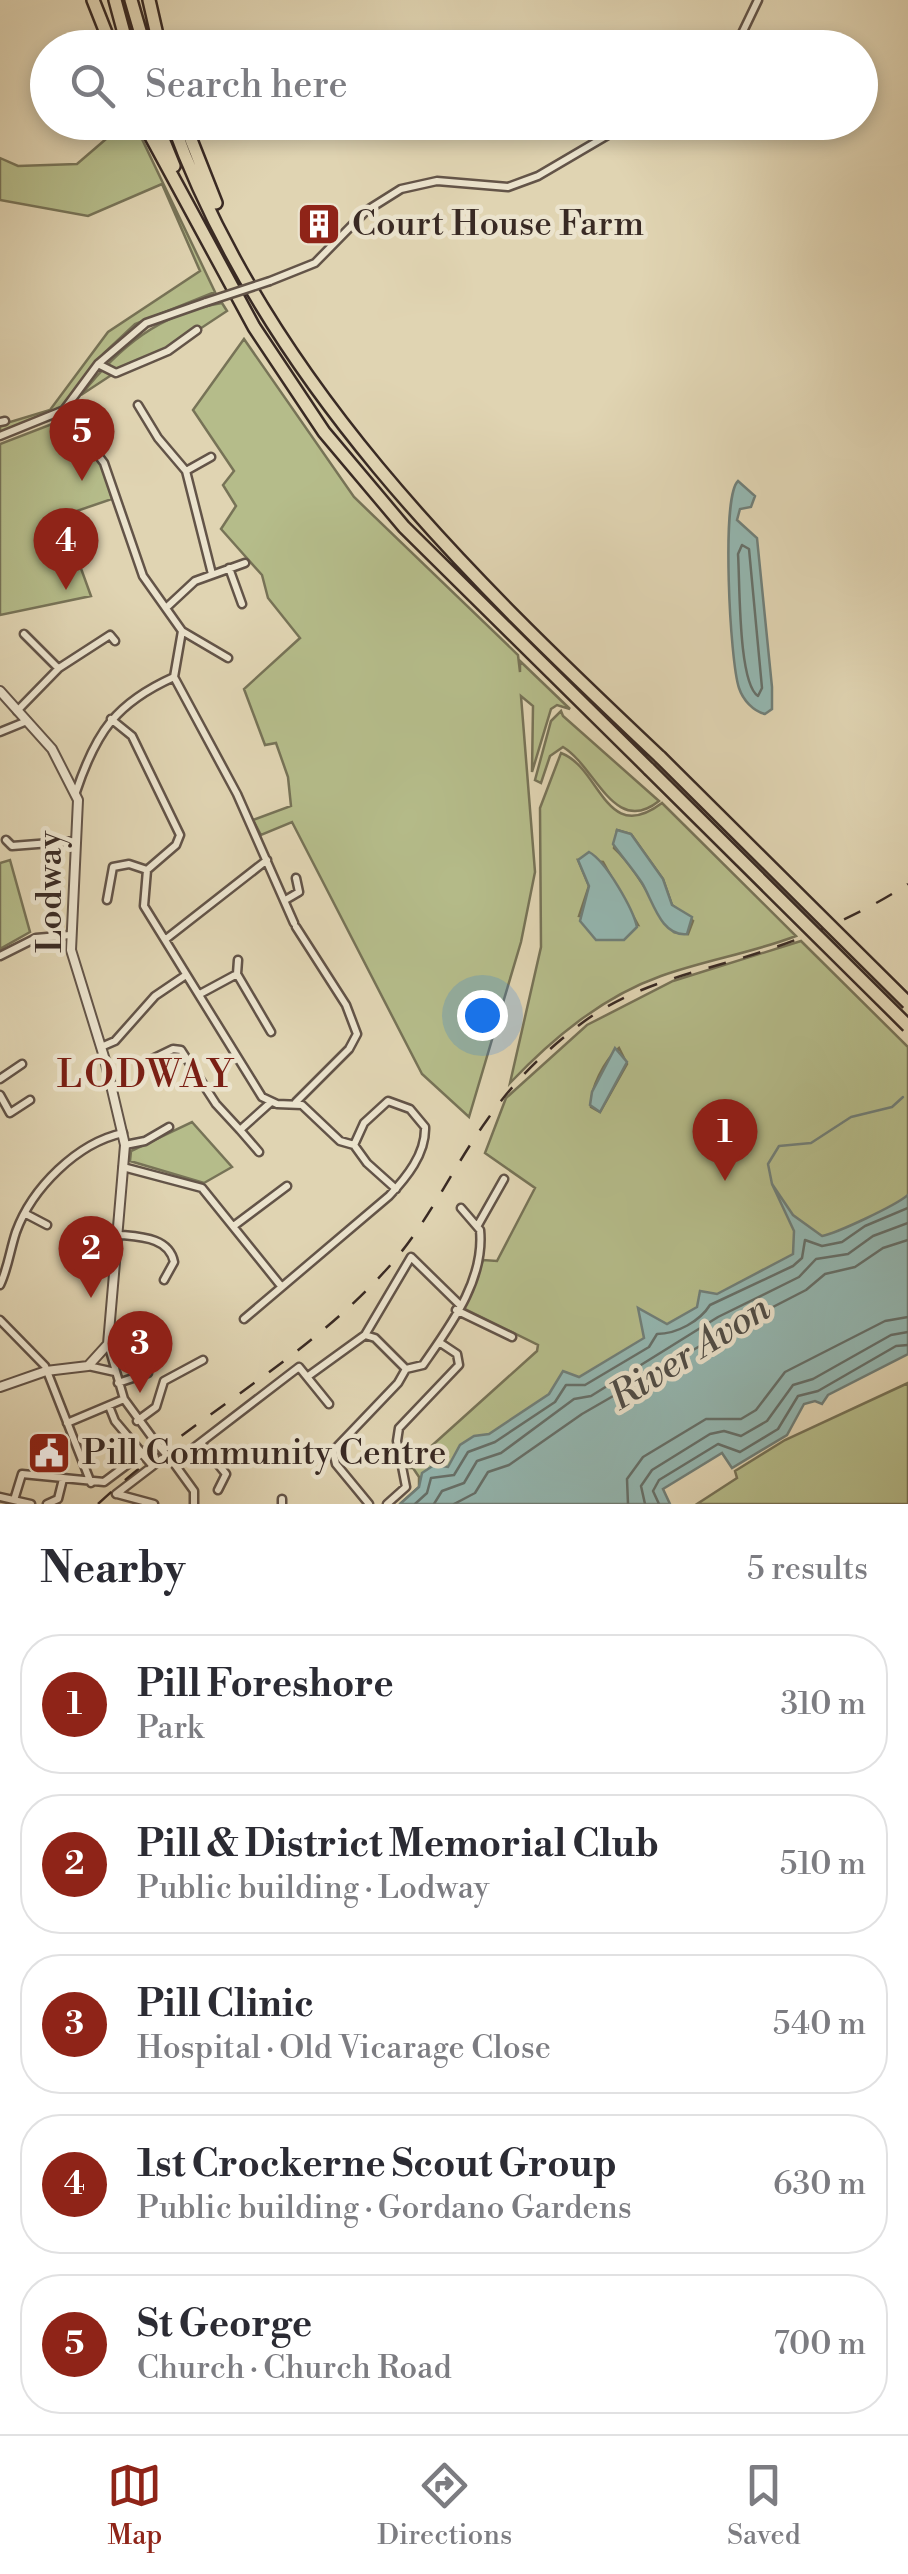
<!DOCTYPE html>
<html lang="en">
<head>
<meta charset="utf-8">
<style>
  body { margin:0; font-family:"Libre Bodoni",serif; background:#f7f7f7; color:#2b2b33 }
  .you { position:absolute; left:482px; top:1015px; width:35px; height:35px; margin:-25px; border:8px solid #fff; border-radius:50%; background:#1a73e8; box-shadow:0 0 0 15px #1a73e833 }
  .badge { display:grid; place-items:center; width:65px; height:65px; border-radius:50%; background:#8f2418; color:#fff; font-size:32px; font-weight:700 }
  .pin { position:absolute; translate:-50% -82px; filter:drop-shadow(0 2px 5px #0008) }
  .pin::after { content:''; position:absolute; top:52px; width:35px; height:30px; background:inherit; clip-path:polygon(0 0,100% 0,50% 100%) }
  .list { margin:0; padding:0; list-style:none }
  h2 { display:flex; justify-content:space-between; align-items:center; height:130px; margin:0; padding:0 40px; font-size:42px }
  h2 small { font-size:32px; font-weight:400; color:#7c7c81 }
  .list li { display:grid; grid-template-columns:65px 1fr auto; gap:30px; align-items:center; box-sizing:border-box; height:140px; margin:0 20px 20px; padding:0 20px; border:2px solid #e1e1e2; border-radius:40px }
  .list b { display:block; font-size:38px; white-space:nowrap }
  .list p { margin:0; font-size:32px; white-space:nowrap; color:#7c7c81 }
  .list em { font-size:32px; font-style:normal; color:#7c7c81 }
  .icon { flex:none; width:55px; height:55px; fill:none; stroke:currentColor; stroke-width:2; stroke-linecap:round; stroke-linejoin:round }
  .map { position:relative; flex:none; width:908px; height:1504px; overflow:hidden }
  .search { position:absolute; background:#fff; box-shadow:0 5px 15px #0003; left:30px; right:30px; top:30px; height:110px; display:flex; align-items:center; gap:25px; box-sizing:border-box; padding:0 35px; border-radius:55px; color:#7c7c81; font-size:38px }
  .sheet { height:930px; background:#fff }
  nav { display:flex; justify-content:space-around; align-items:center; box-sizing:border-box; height:140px; border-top:2px solid #e1e1e2; background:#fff; font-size:28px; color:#7c7c81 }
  nav a { display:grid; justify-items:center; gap:5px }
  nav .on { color:#8f2418 }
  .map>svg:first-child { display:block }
  .green { fill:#b5bc8a; stroke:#777357; stroke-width:2.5; fill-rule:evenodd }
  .water { fill:#94b7b1; stroke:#707f79; stroke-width:2.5 }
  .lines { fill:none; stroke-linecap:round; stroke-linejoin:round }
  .shore { stroke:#66706a; stroke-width:2.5 }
  .stream { stroke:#707f79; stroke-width:2.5 }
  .minor-casing { stroke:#635448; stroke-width:11 }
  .tertiary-casing { stroke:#635448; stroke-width:12 }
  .motorway-casing { stroke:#392a24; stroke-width:16 }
  .minor { stroke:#ebe3cd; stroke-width:6 }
  .tertiary { stroke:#ebe3cd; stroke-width:8 }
  .motorway { stroke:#e0d4b2; stroke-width:11 }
  .rail { stroke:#392a24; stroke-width:2.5; stroke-dasharray:18 18; stroke-linecap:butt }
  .minor-bridge-casing { stroke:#635448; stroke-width:11; stroke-linecap:butt }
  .motorway-bridge-casing { stroke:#392a24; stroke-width:16; stroke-linecap:butt }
  .minor-bridge { stroke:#ebe3cd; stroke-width:6 }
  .motorway-bridge { stroke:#e0d4b2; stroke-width:11 }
  .labels { text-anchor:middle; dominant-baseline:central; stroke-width:9; stroke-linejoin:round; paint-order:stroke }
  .poi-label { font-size:35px; fill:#392a24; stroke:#ebe3cd; text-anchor:start }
  .street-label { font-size:35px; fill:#392a24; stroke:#ebe3cd }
  .neighbourhood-label { font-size:38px; letter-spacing:2.5px; fill:#7a1f14; stroke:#ebe3cd }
  .water-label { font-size:38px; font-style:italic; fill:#504d47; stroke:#ebe3cd }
</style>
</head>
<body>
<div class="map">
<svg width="908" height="1504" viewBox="0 0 908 1504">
  <rect width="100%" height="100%" fill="#e0d4b2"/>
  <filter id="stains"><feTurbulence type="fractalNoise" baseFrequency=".002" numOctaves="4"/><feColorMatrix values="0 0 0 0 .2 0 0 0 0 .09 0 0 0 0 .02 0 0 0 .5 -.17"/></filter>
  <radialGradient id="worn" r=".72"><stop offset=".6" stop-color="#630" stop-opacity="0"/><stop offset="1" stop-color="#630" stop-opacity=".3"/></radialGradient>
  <!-- green -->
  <path class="green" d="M 120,127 L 124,134 L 140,135 L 215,292 L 135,324 L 104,353 L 58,411 L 0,434 L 0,425 L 50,410 L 108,332 L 200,271 L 162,184 L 88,216 L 0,200 L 0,158 L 18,166 L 77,164 Z
    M 222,303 L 227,311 L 168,350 L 116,372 L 81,395 C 119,347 160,313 222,303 Z
    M 244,339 L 354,497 L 518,655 L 520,672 L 520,661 L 570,709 L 557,705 L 551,709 L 532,772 L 533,706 L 521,696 L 535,872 L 521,942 L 469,1117 L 422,1074 L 292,822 L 261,835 L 253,820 L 291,806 L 288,777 L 276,743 L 265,745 L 244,689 L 300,638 L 268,598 L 262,575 L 221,529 L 236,506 L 223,485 L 234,471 L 193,410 Z
    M 65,419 L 103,467 L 112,499 L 62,516 L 91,596 L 0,615 L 0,444 Z
    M 561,711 L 563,716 L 659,801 C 614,837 596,767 563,747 L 550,756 L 541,783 L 535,780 L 551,721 Z
    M 561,753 C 601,768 605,846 662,803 L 796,936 C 752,953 705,960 661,976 C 602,997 553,1038 510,1083 L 541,947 L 540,808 ZM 617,830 L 631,834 L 663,879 L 672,905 L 693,921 L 688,934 L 674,932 C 653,905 639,871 614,848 ZM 578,860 L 603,862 L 638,925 L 579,916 L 589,886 Z
    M 10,860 L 30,932 L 0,949 L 0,863 Z
    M 801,941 L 908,1047 L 908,1237 L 895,1248 L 798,1233 L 803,1275 L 400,1504 L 419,1487 L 419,1477 L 413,1468 L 407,1468 L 537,1351 L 538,1345 L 463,1308 L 483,1260 L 497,1261 L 535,1188 L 485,1153 L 506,1098 L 587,1025 L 673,981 ZM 619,1048 L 627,1064 L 600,1112 L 591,1107 C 590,1088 604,1061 619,1048 Z
    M 192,1122 L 232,1167 L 204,1183 L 130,1161 L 131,1151 Z
    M 908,1383 L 908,1504 L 697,1504 L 737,1478 L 735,1471 L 785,1440 Z"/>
  <!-- water -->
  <path class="water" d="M 738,481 L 755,496 L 751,507 L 740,509 L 737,520 L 757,538 L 772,687 L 772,709 L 765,714 C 753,711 743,700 739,688 C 730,662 721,497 738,481 Z
    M 617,830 L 631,834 L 663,879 L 672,905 L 692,917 L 687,934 C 661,937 653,901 642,883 C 633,869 622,857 613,844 Z
    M 589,852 C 606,861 633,909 637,927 L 624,940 L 596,940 L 580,921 L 589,886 L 578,860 Z
    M 615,1048 L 627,1062 L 600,1112 L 590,1105 L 592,1092 Z
    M 772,1184 L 793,1215 L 822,1236 C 837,1233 895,1206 908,1195 L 908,1354 L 828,1395 L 822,1404 L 815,1401 L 804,1404 L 787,1435 L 732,1468 L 722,1453 L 663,1489 L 670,1504 L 400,1504 L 419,1487 L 422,1473 L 434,1465 L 448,1467 L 460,1445 L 474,1436 L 489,1434 L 549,1394 L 563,1371 L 579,1377 L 644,1338 L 638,1308 L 667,1324 L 697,1307 L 700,1291 L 717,1294 L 793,1254 L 794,1231 Z"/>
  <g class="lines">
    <!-- shore -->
    <path class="shore" d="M 742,545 L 749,549 L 762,688 L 758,696 C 738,683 740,582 738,554 Z
      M 415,1504 L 427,1493 L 431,1478 L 454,1475 L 468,1452 L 495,1442 L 555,1402 L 566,1385 L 585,1385 L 649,1347 L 657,1334 C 677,1334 700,1321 710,1305 L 793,1266 L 802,1258 L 805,1240 L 822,1246 L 842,1242 L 865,1226 L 908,1208
      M 434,1504 L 442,1491 L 464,1483 L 477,1461 L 501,1453 L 574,1399 L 591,1396 L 718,1317 L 799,1277 L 816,1259 L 848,1254 L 873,1236 L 908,1223
      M 454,1504 L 475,1493 L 488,1472 L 509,1465 L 582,1414 L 726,1331 L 806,1290 L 825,1274 L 855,1267 L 883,1248 L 908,1240
      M 628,1504 L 627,1479 L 643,1457 L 706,1419 L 741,1419 L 756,1410 L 785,1372 L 885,1321 L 908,1317
      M 645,1504 L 641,1486 L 652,1470 L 710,1434 L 724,1431 L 741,1436 L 767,1421 L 793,1385 L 813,1379 L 891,1335 L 908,1332
      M 659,1504 L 653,1491 L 659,1480 L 718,1444 L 740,1452 L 778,1429 L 798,1396 L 818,1391 L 896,1346 L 908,1345"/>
    <!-- stream -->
    <path class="stream" d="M 772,1184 L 768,1164 L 779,1146 L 811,1143 L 851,1117 L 892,1107 L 903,1097"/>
    <!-- minor casing -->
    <g class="minor-casing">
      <path id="minor" d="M 735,48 L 758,0
        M 270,281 L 315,263 L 366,211 L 401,189 L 437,181 L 508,187 L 538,176 L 630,122
        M 98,364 L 116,373 L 168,351 L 197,330
        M 138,405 L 158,438 L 186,471 L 212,574
        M 64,410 L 104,463 L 143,576 L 182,631 L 174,677
        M 0,422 L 5,421
        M 0,436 L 64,410 L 98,364 L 146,323 L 206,302
        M 186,471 L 211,457
        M 229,568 L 242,604
        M 166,608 L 195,581 L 245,563
        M 182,631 L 228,658
        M 24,634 L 58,668
        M 174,677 L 237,794 L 294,923
        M 17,711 L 59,668 L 110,635 L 115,641
        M 111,719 L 132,736 L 180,835 L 176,845 L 147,870 L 144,906 L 262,1097 L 277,1104 L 302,1105 L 340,1141 L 354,1145
        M 0,732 L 27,721
        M 76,792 C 96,732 116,703 174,677
        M 6,840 L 12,846 L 76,841
        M 287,899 L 299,892 L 296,878
        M 107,900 L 113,867 L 129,864 L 147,870
        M 296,927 L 346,1005 L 357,1034 L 349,1049 L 296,1102
        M 166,939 L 267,860
        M 0,956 L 36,938 L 70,935
        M 237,974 L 238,960
        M 200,994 L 237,974 L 271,1032
        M 101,1047 L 115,1041 L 155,996 L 186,975
        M 144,1063 L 173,1049 L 181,1050 L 216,1104 L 240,1130
        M 0,1079 L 22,1064
        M 0,1095 L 10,1113 L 30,1100
        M 125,1145 L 145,1141 L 169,1127
        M 259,1152 L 240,1130 L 270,1103
        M 123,1167 L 202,1188 L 281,1286
        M 26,1214 L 47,1225
        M 235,1225 L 287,1186
        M 478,1225 L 504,1179
        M 121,1235 C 142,1237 169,1238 174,1262 L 164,1280
        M 0,1285 C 8,1268 10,1250 16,1232 C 32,1188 77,1143 123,1133
        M 456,1310 L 512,1337
        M 244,1319 L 389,1196 C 406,1178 426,1154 425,1127 L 410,1109 L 388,1101 L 364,1123 L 354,1145 L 367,1163 L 396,1189
        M 0,1320 L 45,1366 L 91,1483
        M 365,1335 L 375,1338 L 406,1369 L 423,1365 C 450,1326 485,1280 480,1230 L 461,1208
        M 108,1344 L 124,1399 L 157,1444
        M 88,1366 L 115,1372
        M 307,1377 L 365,1335 L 411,1257 L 460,1305
        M 118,1383 L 148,1373 L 146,1366
        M 109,1406 L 115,1421 L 142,1453
        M 137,1421 L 156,1407 L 164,1381 L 203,1360
        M 67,1423 L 124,1399
        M 201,1443 L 226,1474 L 218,1490
        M 173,1462 L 194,1491 L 194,1504
        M 285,1462 L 307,1453 L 333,1454
        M 174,1463 L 299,1367 L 329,1404
        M 116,1494 L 167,1455
        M 117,1494 L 154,1504
        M 0,1497 L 31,1504
        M 282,1499 L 282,1504
        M 14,1500 L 22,1474 L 104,1482 L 156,1443
        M 47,1504 L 58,1499 L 63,1479
        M 369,1504 L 336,1464 L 333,1451 L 398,1383 L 406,1369
        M 387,1504 L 406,1487 L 397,1441 L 399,1428 L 459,1365 L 457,1354 L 439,1342"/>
    </g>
    <!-- tertiary casing -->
    <g class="tertiary-casing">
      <path id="tertiary" d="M 0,691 L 52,749 L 78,800 L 71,950 L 105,1060 L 125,1145 L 108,1344 L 88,1366 L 46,1371 L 0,1387"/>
    </g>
    <!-- motorway casing -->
    <g class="motorway-casing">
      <path id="motorway" d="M 93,0 L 112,48
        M 115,0 L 128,48
        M 131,0 L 145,48
        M 149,0 L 160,48
        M 143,122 L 254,327 L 324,432 L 404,527 L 649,769
        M 156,122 L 174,166
        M 172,122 C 266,381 465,573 660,757
        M 184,122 L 216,203"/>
    </g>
    <!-- minor -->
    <use href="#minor" class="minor"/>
    <!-- tertiary -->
    <use href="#tertiary" class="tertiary"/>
    <!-- motorway -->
    <use href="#motorway" class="motorway"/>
    <!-- rail -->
    <path class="rail" d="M 98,1504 C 189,1419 302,1363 386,1270 C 428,1224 451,1170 487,1120 C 513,1082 546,1050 582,1023 C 637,982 701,972 764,951 C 813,935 865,912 908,884"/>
    <!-- minor-bridge casing -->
    <g class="minor-bridge-casing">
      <path id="minor-bridge" d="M 206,302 L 270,281
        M 158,1445 L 165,1453
        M 144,1456 L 151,1464"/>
    </g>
    <!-- motorway-bridge casing -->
    <g class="motorway-bridge-casing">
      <path id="motorway-bridge" d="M 660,757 L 908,1003
        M 649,769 L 908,1026"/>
    </g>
    <!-- minor-bridge -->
    <use href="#minor-bridge" class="minor-bridge"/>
    <!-- motorway-bridge -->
    <use href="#motorway-bridge" class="motorway-bridge"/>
  </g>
  <!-- icons -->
  <defs>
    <g id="building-square" transform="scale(2.25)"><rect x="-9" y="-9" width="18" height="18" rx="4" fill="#8f2418" stroke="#ebe3cd"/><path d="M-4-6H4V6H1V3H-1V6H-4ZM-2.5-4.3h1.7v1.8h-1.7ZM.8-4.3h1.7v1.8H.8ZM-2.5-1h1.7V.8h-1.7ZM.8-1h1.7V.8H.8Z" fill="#fff"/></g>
    <g id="civic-square" transform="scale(2.25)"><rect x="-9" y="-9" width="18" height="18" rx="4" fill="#8f2418" stroke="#ebe3cd"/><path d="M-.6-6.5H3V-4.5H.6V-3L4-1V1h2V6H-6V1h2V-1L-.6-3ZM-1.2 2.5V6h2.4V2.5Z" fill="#fff"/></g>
  </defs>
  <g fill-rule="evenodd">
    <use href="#building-square" x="319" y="224"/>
    <use href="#civic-square" x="49" y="1453"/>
  </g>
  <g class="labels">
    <!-- poi labels -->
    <g class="poi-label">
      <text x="352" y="224">Court House Farm</text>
      <text x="82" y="1453">Pill Community Centre</text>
    </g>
    <!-- street labels -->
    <g class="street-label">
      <text transform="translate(50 892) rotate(-90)">Lodway</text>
    </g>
    <!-- neighbourhood labels -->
    <g class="neighbourhood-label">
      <text x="146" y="1075">LODWAY</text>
    </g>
    <!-- water labels -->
    <g class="water-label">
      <text transform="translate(690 1353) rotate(-32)">River Avon</text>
    </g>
  </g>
  <rect width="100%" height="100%" filter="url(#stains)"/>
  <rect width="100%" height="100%" fill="url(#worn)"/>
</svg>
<div class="you"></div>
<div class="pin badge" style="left:725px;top:1181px">1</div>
<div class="pin badge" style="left:91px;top:1298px">2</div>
<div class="pin badge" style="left:140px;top:1393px">3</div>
<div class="pin badge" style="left:66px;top:590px">4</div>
<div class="pin badge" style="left:82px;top:481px">5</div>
<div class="search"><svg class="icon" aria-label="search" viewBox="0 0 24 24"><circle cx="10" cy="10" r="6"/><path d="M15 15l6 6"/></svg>Search here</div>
</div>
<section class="sheet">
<h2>Nearby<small>5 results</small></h2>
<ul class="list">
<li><span class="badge">1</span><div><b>Pill Foreshore</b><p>Park</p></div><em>310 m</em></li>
<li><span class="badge">2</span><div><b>Pill &amp; District Memorial Club</b><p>Public building · Lodway</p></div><em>510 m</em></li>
<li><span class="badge">3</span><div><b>Pill Clinic</b><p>Hospital · Old Vicarage Close</p></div><em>540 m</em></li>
<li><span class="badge">4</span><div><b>1st Crockerne Scout Group</b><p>Public building · Gordano Gardens</p></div><em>630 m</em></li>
<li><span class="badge">5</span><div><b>St George</b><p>Church · Church Road</p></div><em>700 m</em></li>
</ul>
</section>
<nav>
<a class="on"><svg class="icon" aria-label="map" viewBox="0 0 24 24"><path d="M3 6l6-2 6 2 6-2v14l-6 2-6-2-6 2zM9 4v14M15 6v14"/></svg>Map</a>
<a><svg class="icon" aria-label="directions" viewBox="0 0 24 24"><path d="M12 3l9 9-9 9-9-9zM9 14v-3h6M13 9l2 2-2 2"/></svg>Directions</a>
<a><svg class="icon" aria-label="saved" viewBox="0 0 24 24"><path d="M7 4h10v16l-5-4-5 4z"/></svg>Saved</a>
</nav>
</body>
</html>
